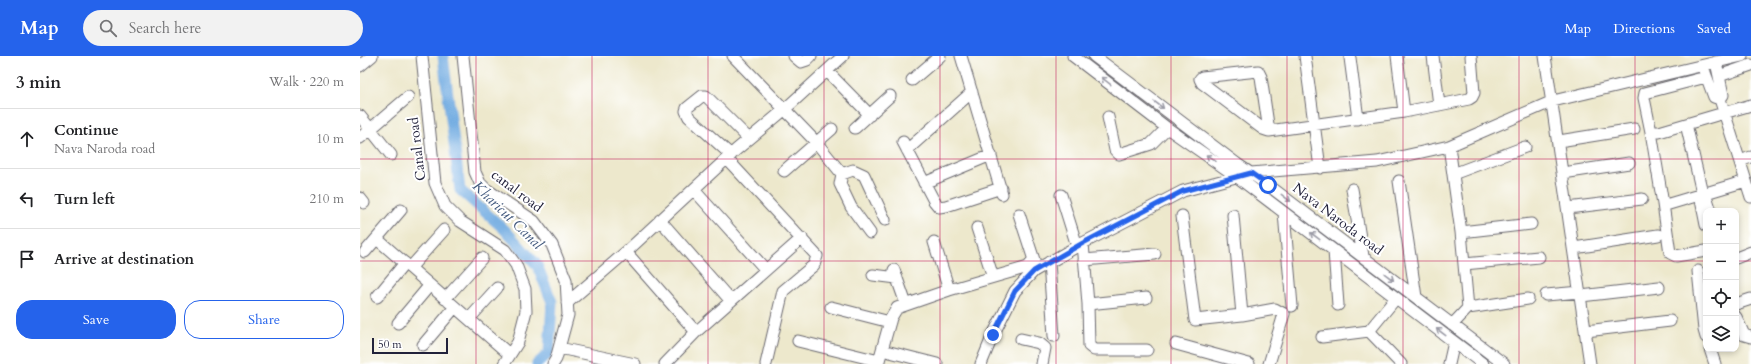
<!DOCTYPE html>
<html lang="en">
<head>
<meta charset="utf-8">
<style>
  body { margin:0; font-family:Cardo,serif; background:#f2f2f2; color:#202124 }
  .controls { position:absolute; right:12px; bottom:12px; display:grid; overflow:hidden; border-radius:8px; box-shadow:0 2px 6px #0003 }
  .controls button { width:36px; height:36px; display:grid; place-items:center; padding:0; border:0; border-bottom:1px solid #e0e0e0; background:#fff; color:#202124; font:20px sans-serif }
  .scale { position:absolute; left:12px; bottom:10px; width:76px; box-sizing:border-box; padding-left:4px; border:2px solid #22223b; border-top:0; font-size:11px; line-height:14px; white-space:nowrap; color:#22223b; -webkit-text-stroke:3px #fff; paint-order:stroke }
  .stop { position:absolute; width:12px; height:12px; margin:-9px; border:3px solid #2563eb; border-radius:50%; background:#fff }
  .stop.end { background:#2563eb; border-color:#fff; box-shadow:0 1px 4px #0008 }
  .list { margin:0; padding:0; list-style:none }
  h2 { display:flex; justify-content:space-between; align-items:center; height:52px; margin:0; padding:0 16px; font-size:17px }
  h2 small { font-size:13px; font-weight:400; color:#757577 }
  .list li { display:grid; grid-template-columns:26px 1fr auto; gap:12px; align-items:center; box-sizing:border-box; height:60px; padding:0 16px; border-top:1px solid #e0e0e0 }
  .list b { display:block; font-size:15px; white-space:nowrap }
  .list p { margin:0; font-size:13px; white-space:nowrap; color:#757577 }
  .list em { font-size:13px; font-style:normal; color:#757577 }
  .actions { display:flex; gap:8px; padding:12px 16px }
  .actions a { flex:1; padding:9px 0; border:1px solid #2563eb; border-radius:16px; text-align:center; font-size:14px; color:#2563eb }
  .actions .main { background:#2563eb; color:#fff }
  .icon { flex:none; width:22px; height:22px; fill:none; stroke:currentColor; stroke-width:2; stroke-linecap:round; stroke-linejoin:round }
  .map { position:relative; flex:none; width:1391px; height:308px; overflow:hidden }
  header { display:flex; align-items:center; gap:24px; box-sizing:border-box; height:56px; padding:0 20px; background:#2563eb; color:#fff }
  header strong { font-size:19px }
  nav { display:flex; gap:22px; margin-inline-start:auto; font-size:14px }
  .search { width:280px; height:36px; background:#f2f2f2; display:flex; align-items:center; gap:10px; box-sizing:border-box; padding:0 14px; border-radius:22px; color:#757577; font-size:15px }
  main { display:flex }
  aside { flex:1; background:#fff }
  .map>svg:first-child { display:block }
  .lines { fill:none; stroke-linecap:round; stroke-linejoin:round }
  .canal { stroke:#71abe1; stroke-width:11 }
  .minor-casing { stroke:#69676e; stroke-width:13 }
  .minor { stroke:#fff; stroke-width:11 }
  .oneway { stroke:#9c9ca7 }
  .route { stroke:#2563eb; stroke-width:5 }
  .grid { fill:none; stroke:#c2185b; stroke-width:1; stroke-opacity:0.55 }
  .labels { text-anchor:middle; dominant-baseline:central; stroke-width:4; stroke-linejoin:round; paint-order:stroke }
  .street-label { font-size:14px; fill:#22223b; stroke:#fff }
  .water-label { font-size:15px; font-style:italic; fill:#42597d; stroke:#fff }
</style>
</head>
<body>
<header>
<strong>Map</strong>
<div class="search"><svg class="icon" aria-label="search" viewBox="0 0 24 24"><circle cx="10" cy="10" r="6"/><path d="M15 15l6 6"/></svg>Search here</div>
<nav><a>Map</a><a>Directions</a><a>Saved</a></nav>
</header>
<main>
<aside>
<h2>3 min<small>Walk · 220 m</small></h2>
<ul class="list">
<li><svg class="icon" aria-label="ahead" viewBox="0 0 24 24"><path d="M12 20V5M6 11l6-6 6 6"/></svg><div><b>Continue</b><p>Nava Naroda road</p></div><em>10 m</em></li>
<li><svg class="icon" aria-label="left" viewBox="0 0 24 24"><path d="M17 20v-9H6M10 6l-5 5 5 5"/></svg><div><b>Turn left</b></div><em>210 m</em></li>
<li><svg class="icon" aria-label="arrive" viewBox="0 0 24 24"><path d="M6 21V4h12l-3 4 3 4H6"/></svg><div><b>Arrive at destination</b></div></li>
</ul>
<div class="actions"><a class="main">Save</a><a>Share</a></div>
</aside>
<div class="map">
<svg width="1391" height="308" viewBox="0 0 1391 308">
  <rect width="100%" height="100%" fill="#fff"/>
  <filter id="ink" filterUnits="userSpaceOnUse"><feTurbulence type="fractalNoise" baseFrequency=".025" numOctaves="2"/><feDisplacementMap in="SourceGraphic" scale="8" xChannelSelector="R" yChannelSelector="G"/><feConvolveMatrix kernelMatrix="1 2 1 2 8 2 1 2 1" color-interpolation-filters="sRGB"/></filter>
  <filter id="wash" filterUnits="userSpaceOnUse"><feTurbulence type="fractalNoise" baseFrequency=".012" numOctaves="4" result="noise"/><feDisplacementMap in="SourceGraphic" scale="16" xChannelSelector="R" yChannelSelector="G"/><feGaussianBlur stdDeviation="0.9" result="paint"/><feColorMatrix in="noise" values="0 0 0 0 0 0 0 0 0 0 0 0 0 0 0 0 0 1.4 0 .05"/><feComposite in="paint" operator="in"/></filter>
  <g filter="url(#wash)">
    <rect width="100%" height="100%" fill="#ede8cc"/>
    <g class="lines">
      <!-- canal -->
      <path class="canal" d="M 83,0 L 100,134 L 144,173 L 177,209 L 192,246 L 189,297 L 177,308"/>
    </g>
  </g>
  <g filter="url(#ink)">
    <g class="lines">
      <!-- minor casing -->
      <g class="minor-casing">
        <path id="minor" d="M 62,0 L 75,127 L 85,150 L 100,165 L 145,194 L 156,209 L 165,233 L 166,255 L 158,286 L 144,308
          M 103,0 L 115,116 L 120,127 L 126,133 L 174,165 L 192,189 L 206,224 L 208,259 L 196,303 L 193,308
          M 373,0 L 456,86 L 482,118 L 493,114 L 504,119 L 525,164
          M 434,0 L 441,6 L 447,4 L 451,0
          M 601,0 L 642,138
          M 713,0 L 807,72 L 876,120 L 1123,308
          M 734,0 L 877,108 L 908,129 L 1144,308
          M 945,0 L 960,112
          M 1037,0 L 1044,56
          M 1073,0 L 1079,49
          M 1185,0 L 1230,308
          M 990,2 L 998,63
          M 1356,6 L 1363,39 L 1360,43
          M 0,10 L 12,0
          M 1344,14 L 1354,41 L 1360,43
          M 467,15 L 510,59
          M 1359,20 L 1391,9
          M 1346,21 L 1285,37 L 1284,42 L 1291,76 L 1299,76 L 1391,49
          M 552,24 L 580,0
          M 1360,43 L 1391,141
          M 0,60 L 31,99
          M 748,61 L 755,94 L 759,98 L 791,88 L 807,72
          M 1326,68 L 1343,141
          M 495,72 L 530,40
          M 909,75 L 901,21 L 898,15 L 842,21 L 840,23 L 842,27 L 903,73 L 909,75 L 1044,56 L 1109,43 L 1112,41 L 1114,37 L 1111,0
          M 1291,76 L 1303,148 L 1309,148 L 1386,125
          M 0,82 L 48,41
          M 1199,85 L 1274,73
          M 543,86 L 574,145 L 579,151 L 586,150 L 641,132
          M 1089,90 L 1101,176 L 1108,252
          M 547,94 L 612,36
          M 371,99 L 329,61 L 326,55 L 327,52 L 342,40 L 346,40 L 389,83
          M 367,103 L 457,200 L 454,209 L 423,235 L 406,308
          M 1380,105 L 1391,101
          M 424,115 L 472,73
          M 1203,117 L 1269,107
          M 482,118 L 480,128 L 491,151 L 510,177
          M 1093,118 L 1165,91
          M 1039,125 L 1056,241
          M 564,127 L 631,99
          M 992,133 L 1003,200
          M 334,134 L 406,214
          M 701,139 L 717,190
          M 0,142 L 4,147
          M 1303,148 L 1310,197 L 1316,200 L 1346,195
          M 1208,152 L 1282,143
          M 924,157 L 932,250
          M 822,160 L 835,264 L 882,259 L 873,159
          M 300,164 L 371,245
          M 1346,169 L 1341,144 L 1343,141 L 1347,143 L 1351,155
          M 617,172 L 633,221
          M 1101,176 L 1171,168
          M 17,183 L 149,298
          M 574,186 L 589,234
          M 723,187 L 728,248 L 729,290 L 734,294 L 787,294
          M 1214,192 L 1298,179
          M 974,195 L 978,249
          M 5,196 L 41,154
          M 266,196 L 336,276
          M 1376,202 L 1391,196
          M 724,204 L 795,198
          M 689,206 L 694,280
          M 1104,208 L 1179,201
          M 50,212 L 84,174
          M 534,214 L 546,248
          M 1338,215 L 1344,274 L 1346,281
          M 513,219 L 537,222
          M 1186,239 L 1220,236
          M 1221,240 L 1299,231
          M 17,241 L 45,207
          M 1036,242 L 1009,275 L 1041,308
          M 85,243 L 122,202
          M 207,247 L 266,196 L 376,94 L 424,54 L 483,0
          M 728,248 L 786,242
          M 1376,248 L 1391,243
          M 471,251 L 530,266
          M 882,259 L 915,253 L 924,258 L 909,308
          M 1376,261 L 1384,279 L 1391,281
          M 109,263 L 137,232
          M 38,267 L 70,229
          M 1092,269 L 1108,252 L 1168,243
          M 1226,275 L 1310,265
          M 962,281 L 1009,275
          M 661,283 L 679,287 L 685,292 L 682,308
          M 438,285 L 519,305
          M 816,288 L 889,308
          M 63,289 L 95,251
          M 199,292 L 275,308
          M 1350,293 L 1355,308
          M 522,294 L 577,308
          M 305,308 L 336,276 L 442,182
          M 518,308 L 531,262 L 537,252 L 589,234 L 668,211 L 674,204 L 659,158
          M 621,308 L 633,279 L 655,235 L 674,215 L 723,187 L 823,135 L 891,117 L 1017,106 L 1089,90 L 1193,45 L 1382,0
          M 1089,308 L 1094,286"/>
      </g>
      <!-- minor -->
      <use href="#minor" class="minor"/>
    </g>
    <!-- one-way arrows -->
    <defs><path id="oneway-shaft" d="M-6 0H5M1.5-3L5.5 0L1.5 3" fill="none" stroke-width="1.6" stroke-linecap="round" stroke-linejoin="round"/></defs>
    <g class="oneway">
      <use href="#oneway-shaft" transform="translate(746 25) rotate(-142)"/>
      <use href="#oneway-shaft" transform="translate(799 49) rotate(37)"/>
      <use href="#oneway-shaft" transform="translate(851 102) rotate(-146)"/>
      <use href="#oneway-shaft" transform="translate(926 142) rotate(37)"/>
      <use href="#oneway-shaft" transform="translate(955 180) rotate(-143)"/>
      <use href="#oneway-shaft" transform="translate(1029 221) rotate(37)"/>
      <use href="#oneway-shaft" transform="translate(1081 276) rotate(-143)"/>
    </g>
  </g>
  <g class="lines" filter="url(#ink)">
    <!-- route -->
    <path class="route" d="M 633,279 L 655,235 L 674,215 L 723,187 L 823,135 L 891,117 L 908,129"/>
  </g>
  <!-- grid -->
  <path class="grid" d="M 116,0 L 116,308M 232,0 L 232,308M 348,0 L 348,308M 464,0 L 464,308M 580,0 L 580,308M 696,0 L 696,308M 811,0 L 811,308M 927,0 L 927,308M 1043,0 L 1043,308M 1159,0 L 1159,308M 1275,0 L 1275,308M 0,103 L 1391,103M 0,205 L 1346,205M 1376,205 L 1391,205"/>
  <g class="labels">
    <!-- street labels -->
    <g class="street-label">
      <text transform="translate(57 93) rotate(-97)">Canal road</text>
      <text transform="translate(157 135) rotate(37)">canal road</text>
      <text transform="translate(978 163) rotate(37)">Nava Naroda road</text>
    </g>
    <!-- water labels -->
    <g class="water-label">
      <text transform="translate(148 159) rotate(44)">Kharicut Canal</text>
    </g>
  </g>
</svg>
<div class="controls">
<button>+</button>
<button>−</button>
<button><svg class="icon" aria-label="locate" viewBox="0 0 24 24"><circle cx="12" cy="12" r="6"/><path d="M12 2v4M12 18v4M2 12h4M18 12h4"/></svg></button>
<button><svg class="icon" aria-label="layers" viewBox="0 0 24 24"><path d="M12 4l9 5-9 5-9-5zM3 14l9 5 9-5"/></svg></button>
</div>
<div class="scale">50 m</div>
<div class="stop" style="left:908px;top:129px"></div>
<div class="stop end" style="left:633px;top:279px"></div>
</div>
</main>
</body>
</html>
